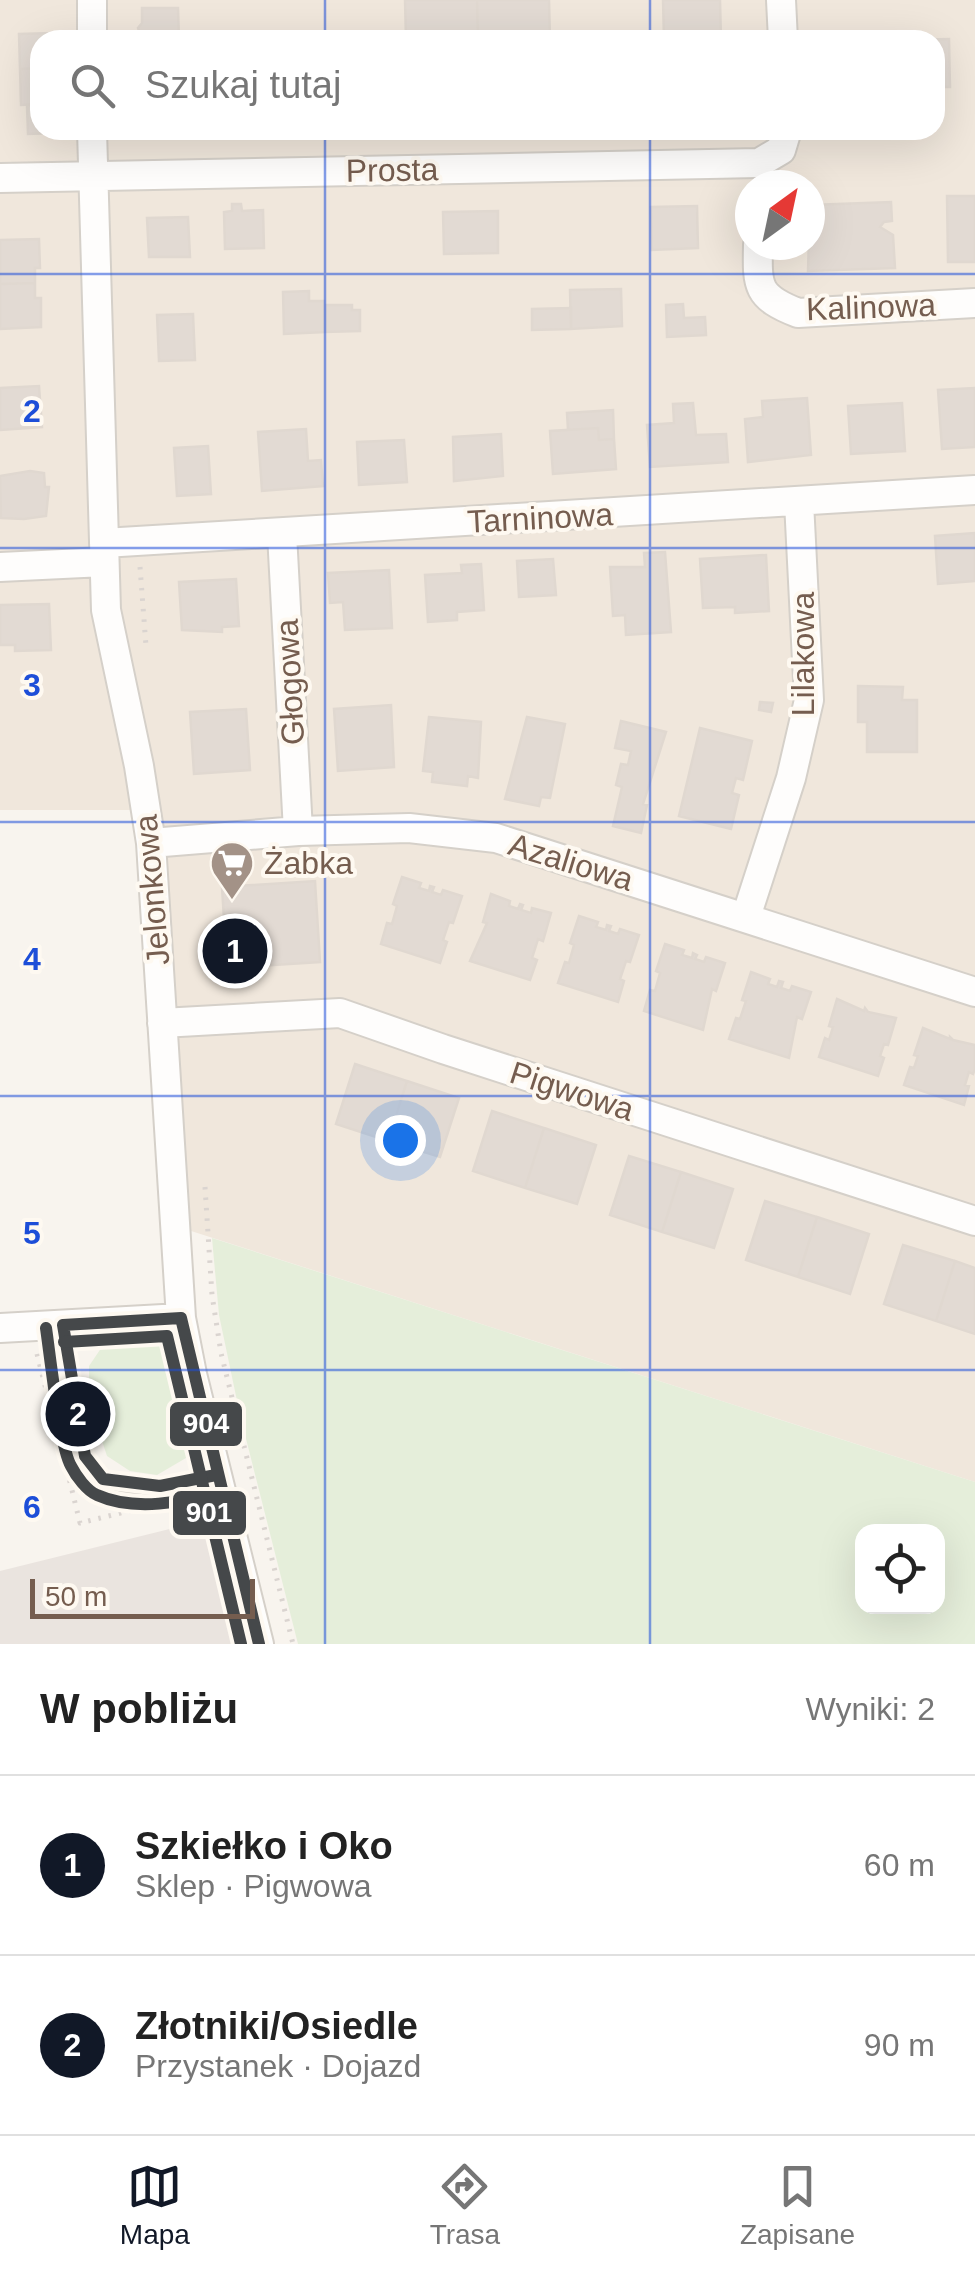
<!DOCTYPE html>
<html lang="pl">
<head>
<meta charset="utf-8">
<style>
  body { margin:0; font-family:Arial,sans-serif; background:#f6f6f6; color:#222 }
  .controls { position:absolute; right:30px; bottom:30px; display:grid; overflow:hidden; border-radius:20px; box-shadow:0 10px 40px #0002 }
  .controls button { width:90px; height:90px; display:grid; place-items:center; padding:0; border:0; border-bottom:2px solid #e0e0e0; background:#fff; color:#222; font:50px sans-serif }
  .compass { position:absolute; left:735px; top:170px; width:90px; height:90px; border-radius:50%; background:#fff; box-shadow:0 10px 40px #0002; rotate:33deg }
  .scale { position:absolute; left:30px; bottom:25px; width:225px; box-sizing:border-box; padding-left:10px; border:5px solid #755d4f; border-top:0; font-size:28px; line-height:35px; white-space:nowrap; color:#755d4f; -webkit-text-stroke:8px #fef9f1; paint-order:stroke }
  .you { position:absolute; left:400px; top:1140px; width:35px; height:35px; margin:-25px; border:8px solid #fff; border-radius:50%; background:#1a73e8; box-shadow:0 0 0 15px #1a73e833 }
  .badge { display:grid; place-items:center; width:65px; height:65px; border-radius:50%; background:#111827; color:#fff; font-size:32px; font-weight:700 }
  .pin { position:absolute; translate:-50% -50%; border:5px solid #fff; box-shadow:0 2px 10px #0006 }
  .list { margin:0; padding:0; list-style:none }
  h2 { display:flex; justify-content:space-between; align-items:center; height:130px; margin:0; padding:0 40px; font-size:42px }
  h2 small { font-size:32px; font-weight:400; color:#767676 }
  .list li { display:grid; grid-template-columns:65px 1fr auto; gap:30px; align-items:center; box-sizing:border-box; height:180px; padding:0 40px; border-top:2px solid #e0e0e0 }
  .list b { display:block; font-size:38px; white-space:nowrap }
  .list p { margin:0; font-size:32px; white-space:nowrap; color:#767676 }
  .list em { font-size:32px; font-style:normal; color:#767676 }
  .icon { flex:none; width:55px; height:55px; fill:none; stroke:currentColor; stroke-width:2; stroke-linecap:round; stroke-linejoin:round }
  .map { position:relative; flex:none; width:975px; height:1644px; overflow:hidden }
  .search { position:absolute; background:#fff; box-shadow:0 10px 40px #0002; left:30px; right:30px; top:30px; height:110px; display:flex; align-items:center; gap:25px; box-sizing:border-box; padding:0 35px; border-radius:30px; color:#767676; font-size:38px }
  .sheet { height:490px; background:#fff }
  nav { display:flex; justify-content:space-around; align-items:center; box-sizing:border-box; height:140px; border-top:2px solid #e0e0e0; background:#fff; font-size:28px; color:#767676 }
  nav a { display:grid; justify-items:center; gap:5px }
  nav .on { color:#111827 }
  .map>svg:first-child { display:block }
  .residential { fill:#f0e7dc; fill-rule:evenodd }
  .industrial { fill:#eae4df }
  .green { fill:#e5eeda; fill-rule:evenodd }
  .building { fill:#e2dad3; stroke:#e0d8d0; stroke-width:2.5 }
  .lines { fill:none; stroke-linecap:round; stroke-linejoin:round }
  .service-casing { stroke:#d5d0c9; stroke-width:19 }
  .minor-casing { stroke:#d5d0c9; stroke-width:32 }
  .path { stroke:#dad4d0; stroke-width:5; stroke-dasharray:2.5 8; stroke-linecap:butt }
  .service { stroke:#fefdfc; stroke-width:14 }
  .minor { stroke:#fefdfc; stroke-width:28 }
  .bus-1-casing { stroke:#fef9f1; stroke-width:20 }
  .bus-2-casing { stroke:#fef9f1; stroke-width:20 }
  .bus-1 { stroke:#45484a; stroke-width:12 }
  .bus-2 { stroke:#45484a; stroke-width:12 }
  .grid { fill:none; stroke:#1d4ed8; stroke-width:2.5; stroke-opacity:0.55 }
  .labels { text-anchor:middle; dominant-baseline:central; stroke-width:8; stroke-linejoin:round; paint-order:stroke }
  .street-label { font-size:32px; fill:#755d4f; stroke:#fef9f1 }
  .poi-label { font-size:32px; fill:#755d4f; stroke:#fef9f1; text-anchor:start }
  .grid-label { font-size:32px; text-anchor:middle; font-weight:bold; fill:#1d4ed8; stroke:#fef9f1; stroke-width:8; stroke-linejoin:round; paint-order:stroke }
  .line-badge { stroke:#fef9f1; stroke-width:4 }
  .badge-label { font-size:28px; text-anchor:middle; font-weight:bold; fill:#fff }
</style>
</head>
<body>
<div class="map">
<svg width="975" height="1644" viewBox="0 0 975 1644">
  <rect width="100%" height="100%" fill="#f8f4ee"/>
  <!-- residential -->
  <path class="residential" d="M 0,0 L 975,0 L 975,1482 L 166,1223 L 142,810 L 0,810 ZM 40,40 L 935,40 L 935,130 L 40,130 ZM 750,185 L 810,185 L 810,245 L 750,245 Z"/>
  <!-- industrial -->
  <path class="industrial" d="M 214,1518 L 245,1644 L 0,1644 L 0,1571 Z"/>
  <!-- green -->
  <path class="green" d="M 212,1238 L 975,1482 L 975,1644 L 298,1644 L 240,1415 L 219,1315 ZM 862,1532 L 938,1532 L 938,1606 L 862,1606 Z
    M 135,1332 L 150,1337 L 168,1352 L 193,1437 L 186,1458 L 157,1475 L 130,1471 L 107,1456 L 89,1401 L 89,1366 L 108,1338 Z"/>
  <!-- building -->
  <path class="building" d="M 405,0 L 477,0 L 478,40 L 406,40 Z
    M 477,0 L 549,0 L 550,40 L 478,37 Z
    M 663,0 L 720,0 L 721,40 L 664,40 Z
    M 142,8 L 178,8 L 179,40 L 142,40 L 138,28 L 142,23 Z
    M 53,33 L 53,40 L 40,40 L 40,68 L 20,69 L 19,34 Z
    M 949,39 L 950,87 L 935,87 L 935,40 L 905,40 Z
    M 40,68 L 40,104 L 21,105 L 20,69 Z
    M 40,104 L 40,130 L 54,130 L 55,133 L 28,134 L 27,105 Z
    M 947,196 L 975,196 L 975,262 L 948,262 Z
    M 891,202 L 892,221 L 884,222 L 880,227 L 893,235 L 895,268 L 808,271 L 810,205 Z
    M 232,204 L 241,204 L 242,211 L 263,210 L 264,248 L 225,249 L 224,212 L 232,211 Z
    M 697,206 L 698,248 L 652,250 L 651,207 Z
    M 498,211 L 498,253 L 444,254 L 443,212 Z
    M 188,217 L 190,257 L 149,257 L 147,218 Z
    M 39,239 L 40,268 L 35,268 L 35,283 L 0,284 L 0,240 Z
    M 35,283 L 35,298 L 41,298 L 41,327 L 0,329 L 0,284 Z
    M 621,289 L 622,326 L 571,329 L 570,290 Z
    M 309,291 L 309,301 L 324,301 L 325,332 L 284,334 L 283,292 Z
    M 683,304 L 684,318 L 705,317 L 706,335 L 667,337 L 666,305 Z
    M 325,305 L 352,305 L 352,310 L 360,310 L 360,331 L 325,332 Z
    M 571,308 L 571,329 L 532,330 L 532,309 Z
    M 193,314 L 195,360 L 159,361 L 157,315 Z
    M 39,386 L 42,427 L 0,430 L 0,388 Z
    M 975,388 L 975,447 L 942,449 L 938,390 Z
    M 807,398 L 811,455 L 748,462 L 745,419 L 763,417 L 762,401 Z
    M 693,403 L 696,435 L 726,434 L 728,462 L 650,467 L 647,425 L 674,423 L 673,404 Z
    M 902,403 L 905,451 L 851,454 L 848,406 Z
    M 613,410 L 614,439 L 599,440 L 598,428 L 568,430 L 567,413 Z
    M 598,428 L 599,440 L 614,439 L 616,469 L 553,474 L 550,431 Z
    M 306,429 L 308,461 L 321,460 L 323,486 L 262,491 L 258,432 Z
    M 501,434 L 503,476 L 454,481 L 453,437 Z
    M 404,440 L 407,482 L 359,485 L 357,442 Z
    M 208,446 L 211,494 L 177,496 L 174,448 Z
    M 30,471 L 44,473 L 45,487 L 49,487 L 46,516 L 24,519 L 1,518 L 0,476 Z
    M 975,533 L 975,581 L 938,584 L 935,536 Z
    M 665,552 L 671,632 L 626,635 L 625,615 L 613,616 L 610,567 L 645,567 L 644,553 Z
    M 766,555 L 769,611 L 735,613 L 735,607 L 703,608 L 700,559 Z
    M 553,559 L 556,595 L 519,597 L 517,561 Z
    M 481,564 L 484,610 L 457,612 L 457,620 L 428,622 L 425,575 L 462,573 L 461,565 Z
    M 389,570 L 392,628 L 345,630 L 343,602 L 330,603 L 328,573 Z
    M 236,579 L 239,626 L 222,627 L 222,632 L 182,630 L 179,582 Z
    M 49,604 L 51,650 L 15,651 L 15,645 L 0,645 L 0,605 Z
    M 858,686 L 903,687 L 902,700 L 917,700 L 917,752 L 867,752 L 867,722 L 858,722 Z
    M 760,702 L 773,703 L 771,712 L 759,710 Z
    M 391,705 L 394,767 L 338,771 L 334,709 Z
    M 246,709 L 250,770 L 194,774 L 190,712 Z
    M 429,717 L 481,722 L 478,778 L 468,776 L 467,786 L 432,782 L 433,772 L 423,771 Z
    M 527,717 L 565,724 L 550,798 L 541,797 L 539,806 L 505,799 Z
    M 621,721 L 666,732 L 643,804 L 647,805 L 641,833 L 613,826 L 622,787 L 616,785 L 621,764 L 628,765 L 631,751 L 615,748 Z
    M 700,728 L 752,741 L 743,780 L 736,778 L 732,793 L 739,795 L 731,829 L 679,816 Z
    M 402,877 L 421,883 L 419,888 L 429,891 L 430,886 L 434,887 L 432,892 L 441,895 L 443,890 L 462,896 L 453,923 L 449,922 L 443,940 L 447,942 L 440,963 L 381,944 L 387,923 L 392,924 L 397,906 L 393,904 Z
    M 315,881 L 320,962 L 227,968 L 222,887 Z
    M 491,894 L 510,901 L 509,906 L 518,909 L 520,904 L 523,905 L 521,910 L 531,913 L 532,908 L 551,913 L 543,941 L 538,939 L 532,958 L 537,960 L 530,980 L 470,961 L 487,923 L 483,922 Z
    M 579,916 L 598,922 L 596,927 L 606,930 L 607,925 L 611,926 L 609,931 L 618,934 L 620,929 L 639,935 L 630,962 L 626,961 L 620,979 L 624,981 L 618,1002 L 558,983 L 565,962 L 569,963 L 574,945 L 570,943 Z
    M 665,944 L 684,950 L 682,955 L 692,958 L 693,953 L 697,955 L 695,959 L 704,962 L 706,957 L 725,963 L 716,991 L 712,989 L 703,1030 L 644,1011 L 650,990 L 655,991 L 660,973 L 656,971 Z
    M 751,972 L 770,979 L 768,984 L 777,987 L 779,981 L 783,982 L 781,988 L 790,991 L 792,986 L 811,992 L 802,1019 L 797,1017 L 789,1058 L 729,1039 L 736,1018 L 740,1019 L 746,1001 L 742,1000 Z
    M 837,999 L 864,1011 L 865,1008 L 868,1012 L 896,1018 L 888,1045 L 884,1044 L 880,1056 L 884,1058 L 878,1076 L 819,1057 L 825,1038 L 829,1040 L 833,1027 L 829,1026 Z
    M 923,1028 L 950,1039 L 950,1037 L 953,1040 L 975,1045 L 975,1069 L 973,1074 L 969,1072 L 965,1085 L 969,1086 L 964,1105 L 904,1085 L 910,1067 L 914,1068 L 918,1056 L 914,1055 Z
    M 355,1064 L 407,1081 L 388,1141 L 336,1124 Z
    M 407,1081 L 459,1098 L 440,1157 L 388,1141 Z
    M 492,1111 L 544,1128 L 525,1188 L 473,1171 Z
    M 544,1128 L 596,1145 L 577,1204 L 525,1188 Z
    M 629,1156 L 681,1172 L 662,1232 L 610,1215 Z
    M 681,1172 L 733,1189 L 714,1248 L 662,1232 Z
    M 765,1201 L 817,1217 L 798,1277 L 746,1260 Z
    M 817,1217 L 869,1234 L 850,1294 L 798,1277 Z
    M 903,1245 L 955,1261 L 936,1321 L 884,1304 Z
    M 955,1261 L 975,1268 L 975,1334 L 936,1321 Z"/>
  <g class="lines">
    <!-- service casing -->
    <g class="service-casing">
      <path id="service" d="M 63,1325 L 85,1456 L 103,1479 C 148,1490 172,1487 216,1475"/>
    </g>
    <!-- minor casing -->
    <g class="minor-casing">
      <path id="minor" d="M 92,0 L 92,40
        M 781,0 L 783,40
        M 92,130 L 106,610 L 139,766 L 151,843 L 181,1318 L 192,1374 L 259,1644
        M 0,178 L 759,163 L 781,150 L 787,130
        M 758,245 C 757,287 757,297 798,313 L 975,303
        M 282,534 L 298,831
        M 104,543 L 975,490
        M 0,567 L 104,562
        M 151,843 L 298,831 L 409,828 L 496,838 L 975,992
        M 746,917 L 791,778 L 809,700 L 799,502
        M 162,1023 L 340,1013 L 443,1049 L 975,1221
        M 0,1328 L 181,1318"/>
    </g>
    <!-- path -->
    <path class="path" d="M 140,567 L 146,646
      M 205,1187 L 212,1295 L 221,1353 L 293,1644
      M 37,1354 L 54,1421
      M 67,1470 L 80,1523 L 137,1509"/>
    <!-- service -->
    <use href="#service" class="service"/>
    <!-- minor -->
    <use href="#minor" class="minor"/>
    <!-- bus-1 casing -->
    <g class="bus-1-casing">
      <path id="bus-1" d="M 63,1325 L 181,1318 L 259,1644
        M 63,1325 L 85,1456 L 103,1479 L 160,1486 L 216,1475"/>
    </g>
    <!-- bus-2 casing -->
    <g class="bus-2-casing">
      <path id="bus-2" d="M 46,1328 C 50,1355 60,1448 71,1466 C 76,1476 87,1491 97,1495 C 135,1512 183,1502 220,1492
        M 64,1342 L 167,1336 L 241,1644"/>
    </g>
    <!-- bus-1 -->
    <use href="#bus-1" class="bus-1"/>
    <!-- bus-2 -->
    <use href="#bus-2" class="bus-2"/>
  </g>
  <!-- grid -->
  <path class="grid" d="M 325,0 L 325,40M 650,0 L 650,40M 325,130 L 325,1644M 650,130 L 650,1644M 0,274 L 975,274M 0,548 L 975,548M 0,822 L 975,822M 0,1096 L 975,1096M 0,1370 L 975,1370"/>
  <!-- icons -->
  <defs>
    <g id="supermarket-pin" transform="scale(2.25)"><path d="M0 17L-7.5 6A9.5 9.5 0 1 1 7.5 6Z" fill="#a39287" stroke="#fef9f1"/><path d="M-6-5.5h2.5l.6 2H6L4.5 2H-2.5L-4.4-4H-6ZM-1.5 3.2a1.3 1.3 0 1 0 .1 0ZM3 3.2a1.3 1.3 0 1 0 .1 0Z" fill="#fff"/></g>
  </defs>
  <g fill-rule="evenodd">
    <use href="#supermarket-pin" x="232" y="863"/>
  </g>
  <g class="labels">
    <!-- street labels -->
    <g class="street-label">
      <text transform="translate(392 170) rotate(-1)">Prosta</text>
      <text transform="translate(871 307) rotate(-2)">Kalinowa</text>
      <text transform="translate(540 518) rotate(-3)">Tarninowa</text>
      <text transform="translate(803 654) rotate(-90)">Lilakowa</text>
      <text transform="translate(290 682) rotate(-93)">Głogowa</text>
      <text transform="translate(571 862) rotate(17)">Azaliowa</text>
      <text transform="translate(152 890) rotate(-95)">Jelonkowa</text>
      <text transform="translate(572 1091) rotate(18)">Pigwowa</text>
    </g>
    <!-- poi labels -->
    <g class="poi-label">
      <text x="264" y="863">Żabka</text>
    </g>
  </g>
  <g class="grid-label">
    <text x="32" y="422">2</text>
    <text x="32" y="696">3</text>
    <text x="32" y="970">4</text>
    <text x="32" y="1244">5</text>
    <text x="32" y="1518">6</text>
  </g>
  <g class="line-badge">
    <rect x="168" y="1400" width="76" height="48" rx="10" fill="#45484a"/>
    <rect x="171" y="1489" width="77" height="48" rx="10" fill="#45484a"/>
  </g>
  <g class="badge-label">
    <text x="206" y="1433">904</text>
    <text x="209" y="1522">901</text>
  </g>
</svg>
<div class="controls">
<button><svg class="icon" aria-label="locate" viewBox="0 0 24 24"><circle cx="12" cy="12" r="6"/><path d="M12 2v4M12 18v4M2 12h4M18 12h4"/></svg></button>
</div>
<svg class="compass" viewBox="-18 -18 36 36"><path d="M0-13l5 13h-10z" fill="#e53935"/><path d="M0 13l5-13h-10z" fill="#767676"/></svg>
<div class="scale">50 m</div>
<div class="you"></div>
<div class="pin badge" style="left:235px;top:951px">1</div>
<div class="pin badge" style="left:78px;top:1414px">2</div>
<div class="search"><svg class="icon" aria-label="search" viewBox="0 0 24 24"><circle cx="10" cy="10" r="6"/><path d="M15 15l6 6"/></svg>Szukaj tutaj</div>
</div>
<section class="sheet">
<h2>W pobliżu<small>Wyniki: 2</small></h2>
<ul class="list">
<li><span class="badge">1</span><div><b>Szkiełko i Oko</b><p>Sklep · Pigwowa</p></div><em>60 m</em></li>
<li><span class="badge">2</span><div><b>Złotniki/Osiedle</b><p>Przystanek · Dojazd</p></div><em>90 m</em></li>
</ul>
</section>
<nav>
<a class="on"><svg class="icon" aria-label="map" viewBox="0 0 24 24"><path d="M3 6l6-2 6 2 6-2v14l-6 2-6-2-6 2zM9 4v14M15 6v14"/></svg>Mapa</a>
<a><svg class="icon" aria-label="directions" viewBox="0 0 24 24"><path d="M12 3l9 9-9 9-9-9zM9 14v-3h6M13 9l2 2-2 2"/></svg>Trasa</a>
<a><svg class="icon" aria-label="saved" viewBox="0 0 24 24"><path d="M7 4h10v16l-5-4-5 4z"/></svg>Zapisane</a>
</nav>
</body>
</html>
